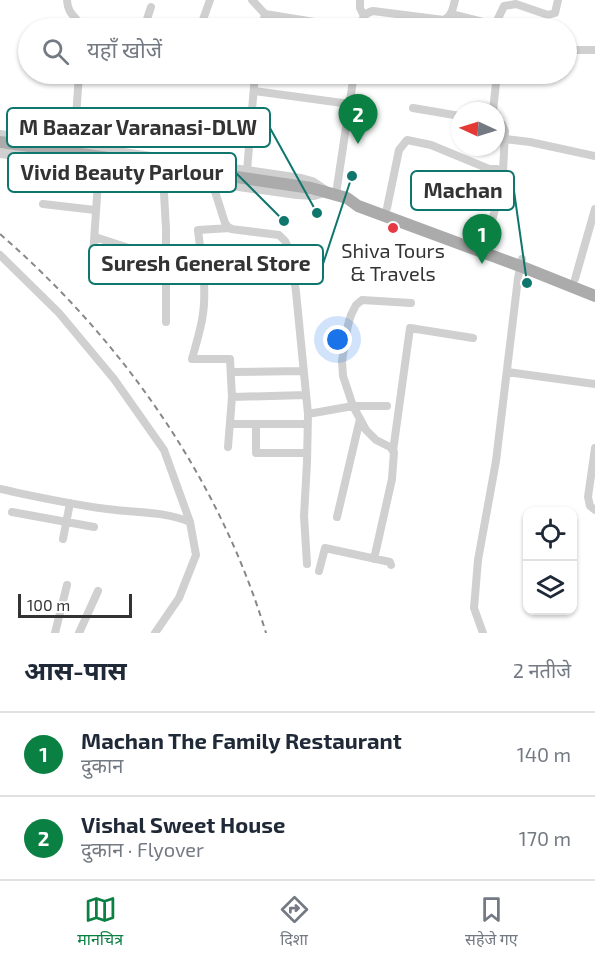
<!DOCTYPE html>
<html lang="hi">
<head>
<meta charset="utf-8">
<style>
  body { margin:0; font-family:"Exo 2","Noto Sans Devanagari",sans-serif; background:#f6f6f7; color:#1f2937 }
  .controls { position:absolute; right:18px; bottom:18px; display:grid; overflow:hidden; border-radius:12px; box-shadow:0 2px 4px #0004 }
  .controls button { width:54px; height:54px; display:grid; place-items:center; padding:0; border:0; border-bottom:2px solid #e0e1e3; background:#fff; color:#1f2937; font:30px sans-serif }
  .compass { position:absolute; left:451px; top:102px; width:54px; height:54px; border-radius:50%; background:#fff; box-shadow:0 2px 4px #0004; rotate:274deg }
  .scale { position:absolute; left:18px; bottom:15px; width:114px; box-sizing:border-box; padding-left:6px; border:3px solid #333; border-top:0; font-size:16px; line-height:21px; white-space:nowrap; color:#333; -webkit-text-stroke:4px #fff; paint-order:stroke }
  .you { position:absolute; left:338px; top:340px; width:21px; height:21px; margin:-15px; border:4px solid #fff; border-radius:50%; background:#1a73e8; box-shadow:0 0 0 9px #1a73e833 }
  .badge { display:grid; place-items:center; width:39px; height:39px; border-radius:50%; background:#0b8043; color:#fff; font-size:20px; font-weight:700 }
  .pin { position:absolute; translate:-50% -50px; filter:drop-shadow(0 2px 3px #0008) }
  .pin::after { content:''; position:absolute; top:32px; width:21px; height:18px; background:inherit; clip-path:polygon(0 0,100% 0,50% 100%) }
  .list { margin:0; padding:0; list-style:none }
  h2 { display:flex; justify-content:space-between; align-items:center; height:78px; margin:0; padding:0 24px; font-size:26px }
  h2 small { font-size:20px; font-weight:400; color:#747a83 }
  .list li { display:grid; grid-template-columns:39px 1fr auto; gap:18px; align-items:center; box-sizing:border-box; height:84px; padding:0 24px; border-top:2px solid #e0e1e3 }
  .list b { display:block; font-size:22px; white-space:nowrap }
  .list p { margin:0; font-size:20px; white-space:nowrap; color:#747a83 }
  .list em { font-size:20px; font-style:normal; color:#747a83 }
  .icon { flex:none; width:33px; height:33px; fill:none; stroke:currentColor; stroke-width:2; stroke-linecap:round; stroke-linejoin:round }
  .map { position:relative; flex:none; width:595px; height:633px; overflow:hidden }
  .search { position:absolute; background:#fff; box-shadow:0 2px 4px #0004; left:18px; right:18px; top:18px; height:66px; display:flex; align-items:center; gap:15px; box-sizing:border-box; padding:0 21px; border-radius:33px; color:#747a83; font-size:22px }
  .sheet { height:246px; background:#fff }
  nav { display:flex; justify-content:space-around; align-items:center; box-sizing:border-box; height:84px; border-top:2px solid #e0e1e3; background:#fff; font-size:16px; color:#747a83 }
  nav a { display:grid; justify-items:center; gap:3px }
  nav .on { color:#0b8043 }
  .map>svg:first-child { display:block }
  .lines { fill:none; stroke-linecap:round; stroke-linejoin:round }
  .minor { stroke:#d0d0d0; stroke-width:8 }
  .tertiary { stroke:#d0d0d0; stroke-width:10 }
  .primary { stroke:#ababab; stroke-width:12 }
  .rail { stroke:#888; stroke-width:2; stroke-dasharray:6 4.5; stroke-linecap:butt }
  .poi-dot { fill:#e63946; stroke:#fff; stroke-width:2 }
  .labels { text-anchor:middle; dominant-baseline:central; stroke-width:6; stroke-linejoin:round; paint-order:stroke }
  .poi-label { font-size:20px; fill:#333; stroke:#fff }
  .leader { fill:none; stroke:#0f766e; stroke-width:2 }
  .callout-dot { fill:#0f766e; stroke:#fff; stroke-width:2 }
  .callout { fill:#fff; stroke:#0f766e; stroke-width:2 }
  .callout-label { font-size:21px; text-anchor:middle; font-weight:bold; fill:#333 }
</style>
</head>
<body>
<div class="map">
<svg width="595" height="633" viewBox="0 0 595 633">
  <rect width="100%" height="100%" fill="#fff"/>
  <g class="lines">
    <!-- minor -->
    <path class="minor" d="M 67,0 C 68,17 77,15 82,28
      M 252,0 L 265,14 L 351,28
      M 360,0 L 360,8 L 364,16
      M 451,14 L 495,25 L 504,6 L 516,4 L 548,15 L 555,13 L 558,0
      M 144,28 L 151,7
      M 200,28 L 210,0
      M 262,28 L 265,14
      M 360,28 C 362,20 363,13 373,11 L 444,20 C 452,16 453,8 455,0
      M 570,50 L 595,50
      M 172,74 L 186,76 L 188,74
      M 416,74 L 419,74
      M 254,91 L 350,104
      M 413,108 L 460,116
      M 493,111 L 497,74
      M 496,123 L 502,124 L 505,131 L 503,172
      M 505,139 L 530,142 L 595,156
      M 74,146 L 79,74
      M 247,171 L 255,74
      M 163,175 L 166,229 L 166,322
      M 212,182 L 225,223 L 228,227 L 231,229 L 279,235 L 285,241 L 290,251 L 296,292 L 308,414 L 307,462 L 304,516 L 307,564
      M 336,194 L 354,74
      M 43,204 L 95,210
      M 387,208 L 399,150 L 407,140 L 431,145 L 477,164 L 489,169 L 497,169 L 503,172 L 504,178 L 485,245
      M 95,237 L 132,249
      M 0,255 L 59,313 L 114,379 L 164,450 L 190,522 L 196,555 L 179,598 L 155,633
      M 93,256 L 99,167
      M 166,261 L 201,258
      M 575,279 L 595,209
      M 166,281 L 204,280
      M 232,372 L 303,371
      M 507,372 L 595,384
      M 232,397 L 306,395
      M 308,414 L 353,406 L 387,406
      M 230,424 L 307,424
      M 256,424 L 256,453 L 307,453
      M 228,447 L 232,397 L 230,359 L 192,359 C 196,344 201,329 203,314 C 207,286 201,257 198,230 L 230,228
      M 595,448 L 588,497 L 590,506 L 595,510
      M 393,451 L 410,328 L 473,338
      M 0,489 C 38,497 77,506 116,510 C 142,513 166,512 190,522
      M 12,512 L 94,527
      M 337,517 L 360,419
      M 63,539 L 70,503
      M 374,559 L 392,479 L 394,452 L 390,447 L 376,440 L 366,430 L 353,406 L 343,376 L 342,361 L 348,325 L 351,315 L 356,305 L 362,300 L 411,303
      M 319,571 L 325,548 L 390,562 L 391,565
      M 55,633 L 67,585
      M 79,633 L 98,591
      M 483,633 L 474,608 L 478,560 L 496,461 L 518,278 L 522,259"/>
    <!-- tertiary -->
    <path class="tertiary" d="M 0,135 L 301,179 L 312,182 L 324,190
      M 0,153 L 297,194 L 314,195 L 324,192"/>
    <!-- primary -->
    <path class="primary" d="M 0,142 L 311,188 L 347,198 L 358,206 L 520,266 L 595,296"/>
    <!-- rail -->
    <path class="rail" d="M 0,234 C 122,340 219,478 266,633"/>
  </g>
  <!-- markers -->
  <circle class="poi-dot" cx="393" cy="228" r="6"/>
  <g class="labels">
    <!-- poi labels -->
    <g class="poi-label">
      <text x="393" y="250">Shiva Tours<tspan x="393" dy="23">&amp; Travels</tspan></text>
    </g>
  </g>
  <!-- callouts -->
  <path class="leader" d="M317 213L270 128M284 221L236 173M527 283L514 191M352 176L323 264"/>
  <g class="callout-dot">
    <circle cx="317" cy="213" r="6"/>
    <circle cx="284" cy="221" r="6"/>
    <circle cx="527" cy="283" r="6"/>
    <circle cx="352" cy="176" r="6"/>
  </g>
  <g class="callout">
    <rect x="7" y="108" width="263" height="39" rx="6"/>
    <rect x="8" y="153" width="228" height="39" rx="6"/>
    <rect x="411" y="171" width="103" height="39" rx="6"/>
    <rect x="89" y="245" width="234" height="39" rx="6"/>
  </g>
  <g class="callout-label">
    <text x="138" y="135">M Baazar Varanasi-DLW</text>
    <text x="122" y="180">Vivid Beauty Parlour</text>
    <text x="463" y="198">Machan</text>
    <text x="206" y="271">Suresh General Store</text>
  </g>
</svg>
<div class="controls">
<button><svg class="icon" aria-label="locate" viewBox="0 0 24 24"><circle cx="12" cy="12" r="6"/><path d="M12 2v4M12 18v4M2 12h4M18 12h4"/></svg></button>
<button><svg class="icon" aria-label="layers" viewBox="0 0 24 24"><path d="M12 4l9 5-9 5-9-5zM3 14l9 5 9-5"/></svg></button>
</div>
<svg class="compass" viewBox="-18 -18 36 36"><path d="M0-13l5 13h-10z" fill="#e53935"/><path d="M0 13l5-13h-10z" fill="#747a83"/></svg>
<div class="scale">100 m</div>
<div class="you"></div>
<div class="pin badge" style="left:482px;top:264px">1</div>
<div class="pin badge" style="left:358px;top:144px">2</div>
<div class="search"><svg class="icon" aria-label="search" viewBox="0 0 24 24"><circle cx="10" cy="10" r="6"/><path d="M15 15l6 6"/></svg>यहाँ खोजें</div>
</div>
<section class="sheet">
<h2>आस-पास<small>2 नतीजे</small></h2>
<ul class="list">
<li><span class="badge">1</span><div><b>Machan The Family Restaurant</b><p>दुकान</p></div><em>140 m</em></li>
<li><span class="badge">2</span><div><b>Vishal Sweet House</b><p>दुकान · Flyover</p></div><em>170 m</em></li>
</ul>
</section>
<nav>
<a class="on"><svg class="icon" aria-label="map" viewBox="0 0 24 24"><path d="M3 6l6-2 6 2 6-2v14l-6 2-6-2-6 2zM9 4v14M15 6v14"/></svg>मानचित्र</a>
<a><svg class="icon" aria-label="directions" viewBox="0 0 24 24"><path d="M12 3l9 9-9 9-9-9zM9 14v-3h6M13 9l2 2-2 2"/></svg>दिशा</a>
<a><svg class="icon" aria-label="saved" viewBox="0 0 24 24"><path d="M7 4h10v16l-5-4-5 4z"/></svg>सहेजे गए</a>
</nav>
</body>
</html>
